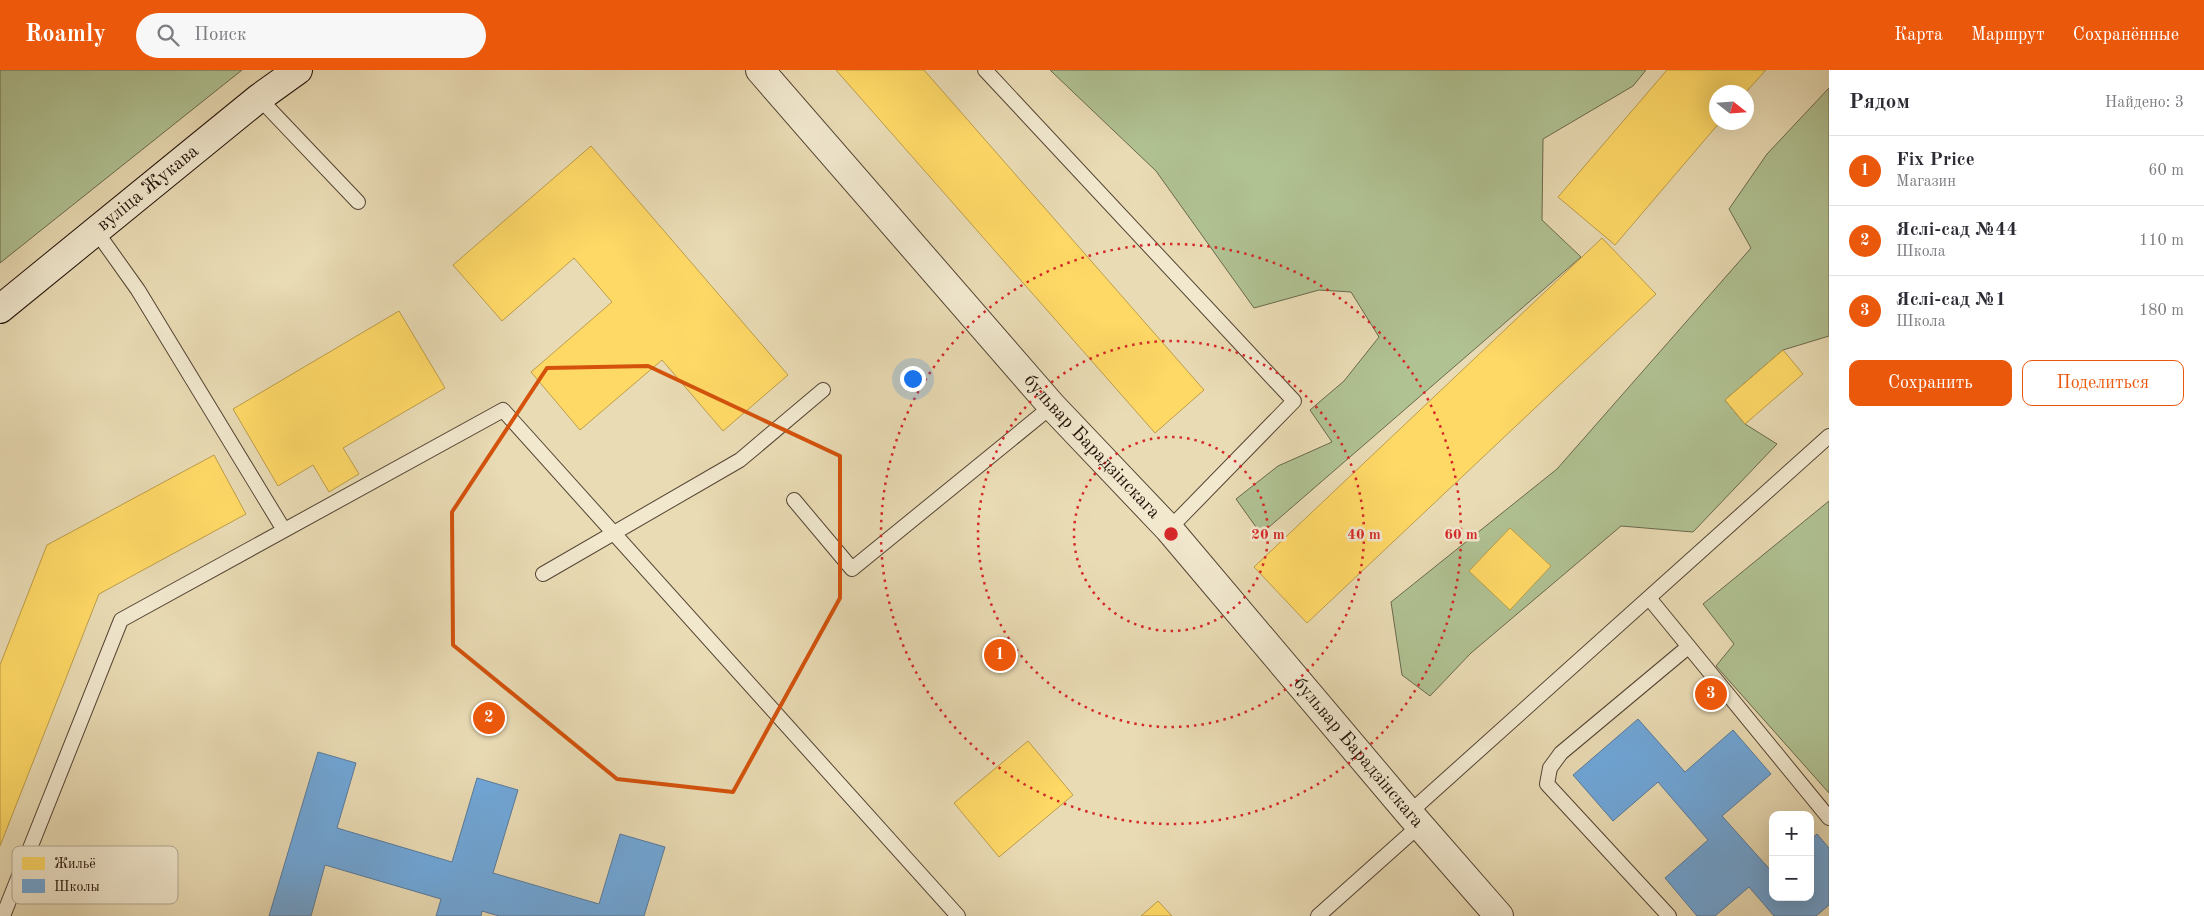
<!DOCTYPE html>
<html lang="ru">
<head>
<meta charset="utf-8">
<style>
  body { margin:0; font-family:"Old Standard TT",serif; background:#f7f7f7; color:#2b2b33 }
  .controls { position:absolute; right:15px; bottom:15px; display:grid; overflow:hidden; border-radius:10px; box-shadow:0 5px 20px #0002 }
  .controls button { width:45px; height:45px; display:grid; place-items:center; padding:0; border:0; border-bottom:1px solid #e1e1e2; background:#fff; color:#2b2b33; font:25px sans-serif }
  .compass { position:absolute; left:1709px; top:15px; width:45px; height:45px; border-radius:50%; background:#fff; box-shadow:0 5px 20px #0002; rotate:107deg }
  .you { position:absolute; left:912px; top:308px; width:18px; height:18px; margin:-12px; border:4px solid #fff; border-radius:50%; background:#1a73e8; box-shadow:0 0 0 8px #1a73e833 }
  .badge { display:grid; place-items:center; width:32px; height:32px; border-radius:50%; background:#ea580c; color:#fff; font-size:16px; font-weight:700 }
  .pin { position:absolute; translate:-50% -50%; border:2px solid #fff; box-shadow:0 1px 5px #0006 }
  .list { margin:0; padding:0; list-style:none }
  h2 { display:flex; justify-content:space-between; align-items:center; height:65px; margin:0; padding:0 20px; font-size:21px }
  h2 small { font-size:16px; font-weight:400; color:#7c7c81 }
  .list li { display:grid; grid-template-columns:32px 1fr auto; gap:15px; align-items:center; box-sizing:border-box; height:70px; padding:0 20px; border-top:1px solid #e1e1e2 }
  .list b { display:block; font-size:19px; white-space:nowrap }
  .list p { margin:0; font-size:16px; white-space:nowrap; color:#7c7c81 }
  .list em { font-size:16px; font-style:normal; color:#7c7c81 }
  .actions { display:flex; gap:10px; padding:15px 20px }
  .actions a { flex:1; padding:11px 0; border:1px solid #ea580c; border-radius:10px; text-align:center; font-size:18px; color:#ea580c }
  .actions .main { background:#ea580c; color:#fff }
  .icon { flex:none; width:28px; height:28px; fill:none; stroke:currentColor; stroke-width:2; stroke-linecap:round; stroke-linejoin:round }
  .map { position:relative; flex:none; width:1829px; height:846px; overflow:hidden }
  header { display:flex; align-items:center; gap:30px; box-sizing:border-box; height:70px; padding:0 25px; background:#ea580c; color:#fff }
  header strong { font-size:24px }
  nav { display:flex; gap:28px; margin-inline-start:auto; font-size:18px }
  .search { width:350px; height:45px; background:#f7f7f7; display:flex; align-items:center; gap:12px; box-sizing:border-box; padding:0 18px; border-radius:28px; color:#7c7c81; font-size:19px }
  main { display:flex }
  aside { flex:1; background:#fff }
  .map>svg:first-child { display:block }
  .green { fill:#b0c192; stroke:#6a694d }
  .homes { fill:#ffd966; stroke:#bd9d4a }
  .schools { fill:#6fa8dc; stroke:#587b9c }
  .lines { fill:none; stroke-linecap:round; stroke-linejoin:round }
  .lane-casing { stroke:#544433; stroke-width:16 }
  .street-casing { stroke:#544433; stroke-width:30 }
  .secondary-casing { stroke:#231108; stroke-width:30 }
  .lane { stroke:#f1e8ce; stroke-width:14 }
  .street { stroke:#f1e8ce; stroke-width:28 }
  .secondary { stroke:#f1e8ce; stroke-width:28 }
  .marked { fill:none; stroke:#d4520c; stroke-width:4; stroke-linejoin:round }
  .ring { fill:none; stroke:#d62828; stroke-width:2.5; stroke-dasharray:2.5 5 }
  .labels { text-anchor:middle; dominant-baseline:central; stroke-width:5; stroke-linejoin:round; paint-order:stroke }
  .street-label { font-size:19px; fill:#231108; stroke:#f1e8ce }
  .key { fill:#f1e8ce; stroke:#b3a893; stroke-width:1 }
  .key-label { font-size:14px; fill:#231108 }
  .centre { fill:#d62828; stroke:#f1e8ce; stroke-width:2.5 }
  .ring-label { font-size:15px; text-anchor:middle; font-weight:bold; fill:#d62828; stroke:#f1e8ce; stroke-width:5; stroke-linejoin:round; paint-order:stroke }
</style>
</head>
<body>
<header>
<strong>Roamly</strong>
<div class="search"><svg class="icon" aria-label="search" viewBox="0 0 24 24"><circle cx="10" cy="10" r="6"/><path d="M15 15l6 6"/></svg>Поиск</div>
<nav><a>Карта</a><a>Маршрут</a><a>Сохранённые</a></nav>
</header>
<main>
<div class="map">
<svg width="1829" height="846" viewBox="0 0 1829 846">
  <rect width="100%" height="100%" fill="#e9dbb4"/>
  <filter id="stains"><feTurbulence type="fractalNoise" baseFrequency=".004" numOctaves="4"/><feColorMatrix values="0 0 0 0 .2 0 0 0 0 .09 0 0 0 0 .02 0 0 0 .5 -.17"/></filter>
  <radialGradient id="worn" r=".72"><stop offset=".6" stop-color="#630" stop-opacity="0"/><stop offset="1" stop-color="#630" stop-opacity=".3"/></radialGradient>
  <!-- green -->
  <path class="green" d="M 0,0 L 242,0 L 0,193 Z
    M 1050,0 L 1646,0 L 1633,16 L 1543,69 L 1542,150 L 1581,187 L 1261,464 L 1236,429 L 1278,396 L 1332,372 L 1310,340 L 1344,311 L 1379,267 L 1351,222 L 1319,220 L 1254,238 L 1156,101 Z
    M 1829,18 L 1829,266 L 1783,280 L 1725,330 L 1745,354 L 1777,374 L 1693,462 L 1621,456 L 1471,583 L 1430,626 L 1402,605 L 1391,532 L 1557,399 L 1751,178 L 1729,139 L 1767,84 Z
    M 1829,431 L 1829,723 L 1716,596 L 1734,574 L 1703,534 Z"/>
  <!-- homes -->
  <path class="homes" d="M 836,0 L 924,0 L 1204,320 L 1155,363 Z
    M 1667,0 L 1766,0 L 1746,22 L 1716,22 L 1716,52 L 1720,52 L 1615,175 L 1558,127 Z
    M 591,76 L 788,305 L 723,361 L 662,290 L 580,360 L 531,302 L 612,232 L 574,188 L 502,251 L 453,195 Z
    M 1602,168 L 1656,224 L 1307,553 L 1254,497 Z
    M 399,241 L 445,318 L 343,378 L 359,404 L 329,422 L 313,395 L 278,416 L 233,339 Z
    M 1783,280 L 1803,304 L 1745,354 L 1725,330 Z
    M 214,385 L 246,444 L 99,524 L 0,776 L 0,595 L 47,475 Z
    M 1510,458 L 1551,496 L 1510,540 L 1469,501 Z
    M 1028,671 L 1073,725 L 999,787 L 954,733 Z
    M 1158,831 L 1172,846 L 1141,846 Z"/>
  <!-- schools -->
  <path class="schools" d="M 1638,649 L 1685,702 L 1733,660 L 1771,704 L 1722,746 L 1773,803 L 1773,827 L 1810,827 L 1810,770 L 1817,764 L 1829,778 L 1829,835 L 1816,846 L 1774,846 L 1749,817 L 1715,846 L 1697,846 L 1665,808 L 1708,770 L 1658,712 L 1613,751 L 1573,705 Z
    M 318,682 L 356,693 L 337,758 L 452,792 L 477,708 L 518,720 L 493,803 L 599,834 L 620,764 L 665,777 L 644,846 L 499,846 L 482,841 L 481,846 L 436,846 L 441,829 L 325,795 L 311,846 L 269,846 Z"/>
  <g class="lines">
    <!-- lane casing -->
    <g class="lane-casing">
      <path id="lane" d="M 985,0 L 1294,331 L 1169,459
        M 259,28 L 358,132
        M 96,161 L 138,220 L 284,460
        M 794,430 L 852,499 L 1052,336
        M 543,504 L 740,390 L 823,320
        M 1649,528 L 1829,748
        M 1409,743 L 1829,366
        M 3,846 L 121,550 L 503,340 L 958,846
        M 1318,846 L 1420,755
        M 1669,846 L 1547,714 L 1550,698 L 1561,683 L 1688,577"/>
    </g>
    <!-- street casing -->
    <g class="street-casing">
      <g id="street">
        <path id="s1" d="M 760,0 L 1052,336 L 1169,459 L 1409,743 L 1499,846"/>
      </g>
    </g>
    <!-- secondary casing -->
    <g class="secondary-casing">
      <g id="secondary">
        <path id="s2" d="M 0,239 L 259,28 L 298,0"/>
      </g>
    </g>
    <!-- lane -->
    <use href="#lane" class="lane"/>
    <!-- street -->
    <use href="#street" class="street"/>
    <!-- secondary -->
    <use href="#secondary" class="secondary"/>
  </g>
  <!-- marked area -->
  <path class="marked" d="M 648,296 L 840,386 L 840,528 L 733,722 L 617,709 L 453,575 L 452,442 L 547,298 Z"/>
  <!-- distance rings -->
  <g class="ring">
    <circle cx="1171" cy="464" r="97"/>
    <circle cx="1171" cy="464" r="193"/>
    <circle cx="1171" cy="464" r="290"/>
  </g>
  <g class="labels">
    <!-- street labels -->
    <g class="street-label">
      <text stroke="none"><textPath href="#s2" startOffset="191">вуліца Жукава</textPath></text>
      <text stroke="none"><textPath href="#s1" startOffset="502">бульвар Барадзінскага</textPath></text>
      <text stroke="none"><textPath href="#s1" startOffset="908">бульвар Барадзінскага</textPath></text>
    </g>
  </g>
  <!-- legend -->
  <rect x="12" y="776" width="166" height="58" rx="8" class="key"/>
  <rect x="22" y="787" width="23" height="13" fill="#ffd966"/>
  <rect x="22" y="809" width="23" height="14" fill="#6fa8dc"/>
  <g class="key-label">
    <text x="54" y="798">Жильё</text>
    <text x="54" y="821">Школы</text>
  </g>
  <circle cx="1171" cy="464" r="8" class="centre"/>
  <g class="ring-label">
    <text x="1268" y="469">20 m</text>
    <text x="1364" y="469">40 m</text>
    <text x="1461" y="469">60 m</text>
  </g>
  <rect width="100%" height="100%" filter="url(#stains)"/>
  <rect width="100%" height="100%" fill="url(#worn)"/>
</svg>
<div class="controls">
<button>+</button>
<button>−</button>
</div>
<svg class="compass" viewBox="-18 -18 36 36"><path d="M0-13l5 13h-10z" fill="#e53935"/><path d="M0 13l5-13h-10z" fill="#7c7c81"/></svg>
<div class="you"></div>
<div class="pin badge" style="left:1000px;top:585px">1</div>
<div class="pin badge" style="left:489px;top:648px">2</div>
<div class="pin badge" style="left:1711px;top:624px">3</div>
</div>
<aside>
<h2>Рядом<small>Найдено: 3</small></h2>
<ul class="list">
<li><span class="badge">1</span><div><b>Fix Price</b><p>Магазин</p></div><em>60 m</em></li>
<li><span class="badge">2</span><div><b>Яслі-сад №44</b><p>Школа</p></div><em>110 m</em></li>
<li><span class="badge">3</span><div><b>Яслі-сад №1</b><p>Школа</p></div><em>180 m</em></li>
</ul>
<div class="actions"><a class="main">Сохранить</a><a>Поделиться</a></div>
</aside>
</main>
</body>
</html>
